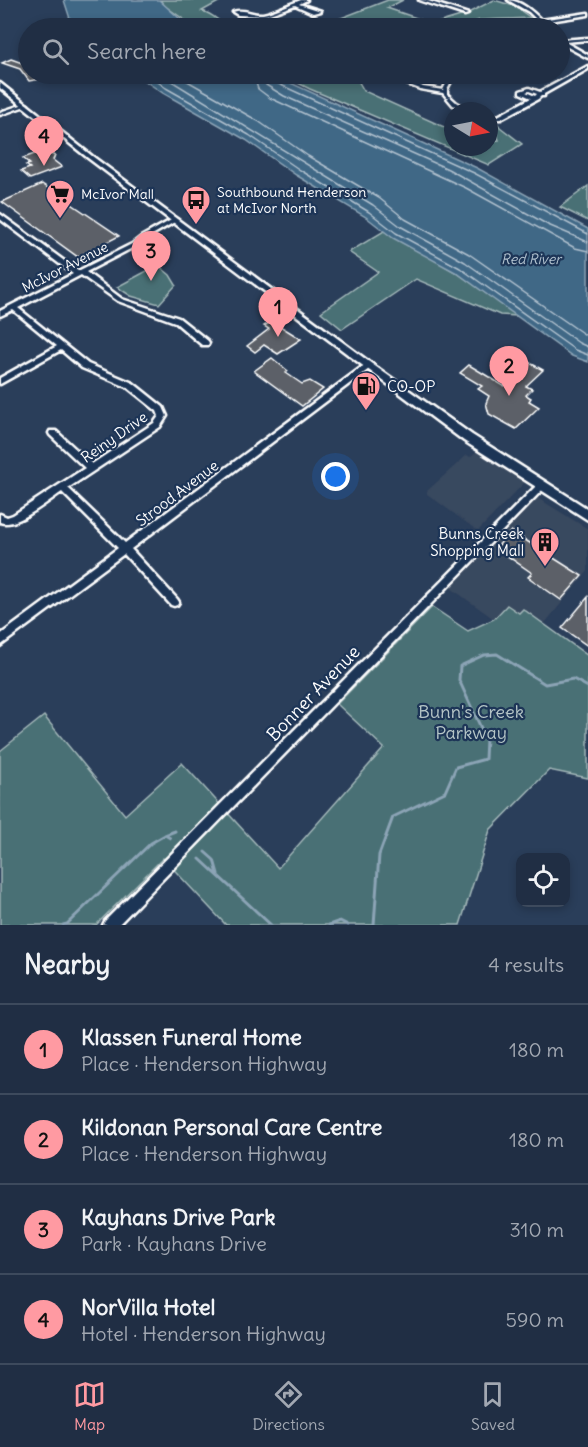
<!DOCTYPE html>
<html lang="en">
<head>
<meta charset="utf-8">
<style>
  body { margin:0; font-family:Delius,sans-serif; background:#28364b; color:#f1f3f6 }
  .controls { position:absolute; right:18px; bottom:18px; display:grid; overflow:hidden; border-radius:12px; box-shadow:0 3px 9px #0003 }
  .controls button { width:54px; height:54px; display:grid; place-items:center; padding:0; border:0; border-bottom:2px solid #3d4a5d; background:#202e44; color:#f1f3f6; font:30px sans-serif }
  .compass { position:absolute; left:444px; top:102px; width:54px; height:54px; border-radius:50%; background:#202e44; box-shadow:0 3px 9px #0003; rotate:100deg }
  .you { position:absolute; left:336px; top:477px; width:21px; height:21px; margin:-15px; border:4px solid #fff; border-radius:50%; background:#1a73e8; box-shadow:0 0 0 9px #1a73e833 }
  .badge { display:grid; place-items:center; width:39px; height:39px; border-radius:50%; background:#ff9aa2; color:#111; font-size:20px; font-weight:700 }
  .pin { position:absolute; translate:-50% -50px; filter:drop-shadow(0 2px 3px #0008) }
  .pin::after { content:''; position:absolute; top:32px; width:21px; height:18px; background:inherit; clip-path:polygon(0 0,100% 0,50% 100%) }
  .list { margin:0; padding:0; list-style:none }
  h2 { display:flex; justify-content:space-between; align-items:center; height:78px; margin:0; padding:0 24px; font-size:26px }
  h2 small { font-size:20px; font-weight:400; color:#a2a8b2 }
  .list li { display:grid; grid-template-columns:39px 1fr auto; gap:18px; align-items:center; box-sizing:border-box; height:90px; padding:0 24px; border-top:2px solid #3d4a5d }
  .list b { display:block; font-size:22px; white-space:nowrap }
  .list p { margin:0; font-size:20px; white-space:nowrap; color:#a2a8b2 }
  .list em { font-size:20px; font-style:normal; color:#a2a8b2 }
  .icon { flex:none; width:33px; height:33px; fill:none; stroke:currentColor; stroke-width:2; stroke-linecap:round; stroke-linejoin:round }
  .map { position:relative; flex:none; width:588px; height:925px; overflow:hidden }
  .search { position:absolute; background:#202e44; box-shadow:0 3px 9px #0003; left:18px; right:18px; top:18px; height:66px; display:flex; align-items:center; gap:15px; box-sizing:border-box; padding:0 21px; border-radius:33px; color:#a2a8b2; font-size:22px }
  .sheet { height:438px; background:#202e44 }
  nav { display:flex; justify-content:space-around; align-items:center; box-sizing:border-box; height:84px; border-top:2px solid #3d4a5d; background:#202e44; font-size:16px; color:#a2a8b2 }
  nav a { display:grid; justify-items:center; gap:3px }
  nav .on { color:#ff9aa2 }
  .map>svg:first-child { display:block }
  .built { fill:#39485e }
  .green { fill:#497074; stroke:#a4b8ba; stroke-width:1.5 }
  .water { fill:#3f6786; stroke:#8ca4b6; stroke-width:1.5 }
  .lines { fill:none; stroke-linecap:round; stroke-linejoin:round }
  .shore { stroke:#b2c2cf; stroke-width:1.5 }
  .stream { stroke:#8ca4b6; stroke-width:3 }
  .building { fill:#5c6167; stroke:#fff; stroke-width:1.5 }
  .minor-casing { stroke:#fff; stroke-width:5 }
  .major-casing { stroke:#fff; stroke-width:5 }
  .minor { fill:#1d3557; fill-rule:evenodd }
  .major { fill:#1d3557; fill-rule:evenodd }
  .labels { text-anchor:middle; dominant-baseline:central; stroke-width:4.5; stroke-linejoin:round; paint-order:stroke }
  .far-poi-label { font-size:14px; fill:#fff; stroke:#1d3557; text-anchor:start }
  .far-water-label { font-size:14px; font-style:italic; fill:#b2c2cf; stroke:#1d3557 }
  .far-street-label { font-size:14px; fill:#fff; stroke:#1d3557 }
  .poi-label { font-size:15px; fill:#fff; stroke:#1d3557; text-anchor:start }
  .street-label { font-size:15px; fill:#fff; stroke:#1d3557 }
  .near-street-label { font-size:18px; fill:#fff; stroke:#1d3557 }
  .near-park-label { font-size:18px; fill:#b6c6c7; stroke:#1d3557 }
</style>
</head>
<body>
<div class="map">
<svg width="588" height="925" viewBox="0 0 588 925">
  <rect width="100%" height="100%" fill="#2a3e5a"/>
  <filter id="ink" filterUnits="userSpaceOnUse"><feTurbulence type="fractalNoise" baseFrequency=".0167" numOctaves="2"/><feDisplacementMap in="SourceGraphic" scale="12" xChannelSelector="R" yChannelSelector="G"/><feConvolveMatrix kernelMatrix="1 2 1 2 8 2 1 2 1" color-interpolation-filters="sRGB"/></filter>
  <g filter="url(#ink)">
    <!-- built -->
    <path class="built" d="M 476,452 L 525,482 L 478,531 L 427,494 L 427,491 L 467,455 L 470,457 Z
      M 536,497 L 588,529 L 588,571 L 545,623 L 523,609 L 519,613 L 494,619 L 448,586 Z"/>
    <!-- green -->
    <path class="green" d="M 160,0 L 222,0 L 202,11 C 218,15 220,28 239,28 L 196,28 L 165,6 Z
      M 388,0 L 403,0 L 387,8 L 434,24 L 464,15 L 494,0 L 514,6 L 531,18 L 479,20 L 460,28 L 260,28 L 292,18 L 294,21 L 323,25 Z
      M 280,74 L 363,74 L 356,77 L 364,91 L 453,131 L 453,147 L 489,147 L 489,141 L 499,140 L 493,120 L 495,120 L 500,127 L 522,144 L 489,165 L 310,89 Z
      M 588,186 L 588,221 L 560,207 Z
      M 384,231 L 457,273 L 518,316 L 500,315 L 416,279 L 342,329 L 321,312 L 378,272 L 349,252 Z
      M 158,265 L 170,275 L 176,285 L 159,304 L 131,296 L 117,287 Z
      M 507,605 L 519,613 L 523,609 L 588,656 L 588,778 L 549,770 L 490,830 L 460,925 L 226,925 L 163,858 L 96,925 L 0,925 L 0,751 L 44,716 L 125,815 L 182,763 L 278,868 L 384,748 L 337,704 L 432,607 L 468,631 L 494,619 Z"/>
    <!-- water -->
    <path class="water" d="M 64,0 L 159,0 L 190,28 L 73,28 Z
      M 135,74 L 271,74 L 477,168 L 588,229 L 588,362 L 572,356 L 457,273 L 393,238 L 366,217 L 296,175 L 246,140 L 163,93 Z"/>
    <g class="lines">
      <!-- shore -->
      <path class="shore" d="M 147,74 L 166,88 L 249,135 L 300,170 L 369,212 L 396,233 L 460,268 L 575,350 L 588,355
        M 160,74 L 373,205 L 400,226 L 465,262 L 579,343 L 588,347
        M 175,74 L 258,121 L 308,156 L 379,198 L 405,219 L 469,254 L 588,337
        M 253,74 L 258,89 L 270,98 L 466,188 L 575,248 L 588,251
        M 262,74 L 266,85 L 284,96 L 448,169 L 548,225 L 588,242
        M 270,74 L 272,81 L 474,173 L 588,234"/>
      <!-- stream -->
      <path class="stream" d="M 165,835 L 175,831
        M 205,852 L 214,860 L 218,874
        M 200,859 L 271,925
        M 63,925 L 67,924 L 151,843 L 165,835 L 170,838
        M 329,925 L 340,921 L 348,925
        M 374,925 L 379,855 L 393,817 L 445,792 L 456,767 L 485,759 L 486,739 L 459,680 L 460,666 L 484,655 L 497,654 L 545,684 L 573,679 L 588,687"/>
    </g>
    <!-- building -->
    <path class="building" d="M 11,59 L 28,65 L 28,74 L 38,74 L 41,79 L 29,81 L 20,69 L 2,63 Z
      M 46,150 L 44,154 L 55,155 L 53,160 L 62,167 L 30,179 L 21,171 L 30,168 L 26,165 L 30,164 L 23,158 Z
      M 42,184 L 119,236 L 78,257 L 2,202 Z
      M 272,321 L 301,339 L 278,354 L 264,345 L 255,352 L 247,346 L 269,329 L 264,326 Z
      M 272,358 L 288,371 L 286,373 L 302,384 L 310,381 L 323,389 L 302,406 L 254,371 Z
      M 530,363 L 543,370 L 526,386 L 532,389 L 526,395 L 531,398 L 529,401 L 539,407 L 516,429 L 489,414 L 486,403 L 489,396 L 478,389 L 482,386 L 460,373 L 469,365 L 504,386 Z
      M 511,531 L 582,576 L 561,600 L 528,577 L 532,573 L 496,548 Z
      M 588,597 L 588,646 L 562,628 Z"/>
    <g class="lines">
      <!-- minor casing -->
      <g class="minor-casing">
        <path id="minor" d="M 301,0 L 307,0 L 299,4 L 321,11 L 313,13 L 295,5 L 264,16 L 238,15 L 233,12 C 245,8 251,15 263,14 C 274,12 290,4 301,0 Z
          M 419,0 L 425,0 L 468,14 L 465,15 Z
          M 508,0 C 521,1 532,11 541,20 L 588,13 L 588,15 L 543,22 L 549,28 L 545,28 L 529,12 Z
          M 588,38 L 588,40 L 565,42 L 588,55 L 588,58 L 560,43 L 560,40 Z
          M 588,66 L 588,69 L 544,94 L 544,96 L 541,96 L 538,99 L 501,119 L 489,120 L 489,116 L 498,116 L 531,98 L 520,93 L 520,91 L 529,88 L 540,92 ZM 529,91 L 537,94 L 535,96 L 526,92 Z
          M 451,74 L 455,74 L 447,89 L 447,94 L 457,103 L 473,111 L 467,111 L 453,105 L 443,93 L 420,89 L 399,81 L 410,79 L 423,87 L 443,90 Z
          M 24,104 L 28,105 L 0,115 L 0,112 Z
          M 0,214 L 78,271 L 132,244 L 141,237 L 173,219 L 178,220 L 145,239 L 136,246 L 86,272 L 122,299 L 179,318 L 208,341 L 209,343 L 208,345 L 202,345 L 175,322 L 118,301 L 81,275 L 18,308 L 88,364 L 133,383 L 163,407 L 167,416 L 160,427 L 68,488 L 125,543 L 366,364 L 369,363 L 373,366 L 131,549 L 177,599 L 179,602 L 177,605 L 174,606 L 171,605 L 124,554 L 0,646 L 0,635 L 118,548 L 62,492 C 48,501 15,529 0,522 L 0,514 L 7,517 L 13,515 L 85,468 L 50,435 L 49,433 L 50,431 L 56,431 L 92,464 L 154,423 L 159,416 L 157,411 L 127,387 L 82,368 L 61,350 L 0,384 L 0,378 L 57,346 L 13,310 L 0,316 L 0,311 L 73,274 L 0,219 Z
          M 542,482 L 545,483 L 546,485 L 545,487 L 118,925 L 103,925 L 105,921 L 539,483 Z"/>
      </g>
      <!-- major casing -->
      <g class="major-casing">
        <path id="major" d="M 0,83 L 92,156 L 372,364 L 472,435 L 588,509 L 588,520 L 464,441 L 366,368 L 88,158 L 0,88 Z"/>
      </g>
      <!-- minor -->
      <use href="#minor" class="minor"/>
      <!-- major -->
      <use href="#major" class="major"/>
    </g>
  </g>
  <!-- icons -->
  <defs>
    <g id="supermarket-pin" transform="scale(1.5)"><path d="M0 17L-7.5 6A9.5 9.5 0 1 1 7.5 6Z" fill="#ff9aa2" stroke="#1d3557"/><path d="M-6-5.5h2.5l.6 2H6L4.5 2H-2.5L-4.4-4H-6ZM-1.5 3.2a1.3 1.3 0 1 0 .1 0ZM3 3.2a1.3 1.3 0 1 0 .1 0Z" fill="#111"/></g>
    <g id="bus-pin" transform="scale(1.5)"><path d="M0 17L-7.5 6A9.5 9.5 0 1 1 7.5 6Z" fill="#ff9aa2" stroke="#1d3557"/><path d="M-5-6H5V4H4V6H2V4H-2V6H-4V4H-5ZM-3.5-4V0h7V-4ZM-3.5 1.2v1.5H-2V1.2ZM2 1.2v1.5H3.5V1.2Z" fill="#111"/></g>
    <g id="fuel-pin" transform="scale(1.5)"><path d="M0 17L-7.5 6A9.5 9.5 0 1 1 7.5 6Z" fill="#ff9aa2" stroke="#1d3557"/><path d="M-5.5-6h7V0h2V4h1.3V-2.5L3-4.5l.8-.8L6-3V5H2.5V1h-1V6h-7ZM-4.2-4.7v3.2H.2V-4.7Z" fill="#111"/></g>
    <g id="building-pin" transform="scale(1.5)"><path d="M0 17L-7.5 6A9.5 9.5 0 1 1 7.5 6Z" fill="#ff9aa2" stroke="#1d3557"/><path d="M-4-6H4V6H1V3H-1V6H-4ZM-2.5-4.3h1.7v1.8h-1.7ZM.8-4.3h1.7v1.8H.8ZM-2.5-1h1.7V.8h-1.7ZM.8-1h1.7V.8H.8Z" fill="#111"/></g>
  </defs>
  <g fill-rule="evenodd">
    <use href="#supermarket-pin" x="60" y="194"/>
    <use href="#bus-pin" x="196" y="200"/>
    <use href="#fuel-pin" x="366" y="386"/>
    <use href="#building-pin" x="545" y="542"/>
  </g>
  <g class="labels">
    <!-- far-poi labels -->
    <g class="far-poi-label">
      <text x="217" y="192">Southbound Henderson<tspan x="217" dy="16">at McIvor North</tspan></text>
      <text x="81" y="194">McIvor Mall</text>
    </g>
    <!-- far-water labels -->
    <g class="far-water-label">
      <text x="531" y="259">Red River</text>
    </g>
    <!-- far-street labels -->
    <g class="far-street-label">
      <text transform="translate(65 267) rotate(-27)">McIvor Avenue</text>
    </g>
    <!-- poi labels -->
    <g class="poi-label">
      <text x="387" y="386">CO-OP</text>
      <text x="524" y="533" text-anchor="end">Bunns Creek<tspan x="524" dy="17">Shopping Mall</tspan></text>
    </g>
    <!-- street labels -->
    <g class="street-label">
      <text transform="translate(114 437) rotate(-35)">Reiny Drive</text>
      <text transform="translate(177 493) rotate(-37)">Strood Avenue</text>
    </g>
    <!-- near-street labels -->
    <g class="near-street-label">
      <text transform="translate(313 693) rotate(-46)">Bonner Avenue</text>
    </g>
    <!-- near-park labels -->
    <g class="near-park-label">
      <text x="471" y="711">Bunn's Creek<tspan x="471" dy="21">Parkway</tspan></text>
    </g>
  </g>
</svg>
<div class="controls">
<button><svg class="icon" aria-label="locate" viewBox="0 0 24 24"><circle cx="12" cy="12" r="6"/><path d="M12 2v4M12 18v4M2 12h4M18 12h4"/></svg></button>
</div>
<svg class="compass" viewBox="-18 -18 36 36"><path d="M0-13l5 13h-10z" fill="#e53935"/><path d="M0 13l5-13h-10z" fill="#a2a8b2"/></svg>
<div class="you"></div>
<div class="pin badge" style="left:278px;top:337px">1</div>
<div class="pin badge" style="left:509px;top:396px">2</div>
<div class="pin badge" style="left:151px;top:281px">3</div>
<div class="pin badge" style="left:44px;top:166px">4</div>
<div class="search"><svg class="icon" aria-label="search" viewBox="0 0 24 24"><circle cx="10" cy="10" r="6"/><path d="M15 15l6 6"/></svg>Search here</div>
</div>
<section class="sheet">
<h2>Nearby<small>4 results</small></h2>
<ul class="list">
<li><span class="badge">1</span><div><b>Klassen Funeral Home</b><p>Place · Henderson Highway</p></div><em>180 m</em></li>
<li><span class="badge">2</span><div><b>Kildonan Personal Care Centre</b><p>Place · Henderson Highway</p></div><em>180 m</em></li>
<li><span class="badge">3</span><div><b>Kayhans Drive Park</b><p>Park · Kayhans Drive</p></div><em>310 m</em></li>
<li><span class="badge">4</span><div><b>NorVilla Hotel</b><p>Hotel · Henderson Highway</p></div><em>590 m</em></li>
</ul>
</section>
<nav>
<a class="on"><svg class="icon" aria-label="map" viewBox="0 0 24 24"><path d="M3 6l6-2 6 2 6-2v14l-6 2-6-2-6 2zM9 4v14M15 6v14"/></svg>Map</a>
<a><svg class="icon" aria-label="directions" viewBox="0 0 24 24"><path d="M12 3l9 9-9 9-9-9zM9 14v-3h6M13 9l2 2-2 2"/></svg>Directions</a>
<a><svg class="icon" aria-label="saved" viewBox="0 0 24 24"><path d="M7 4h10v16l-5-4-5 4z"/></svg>Saved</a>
</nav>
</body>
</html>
